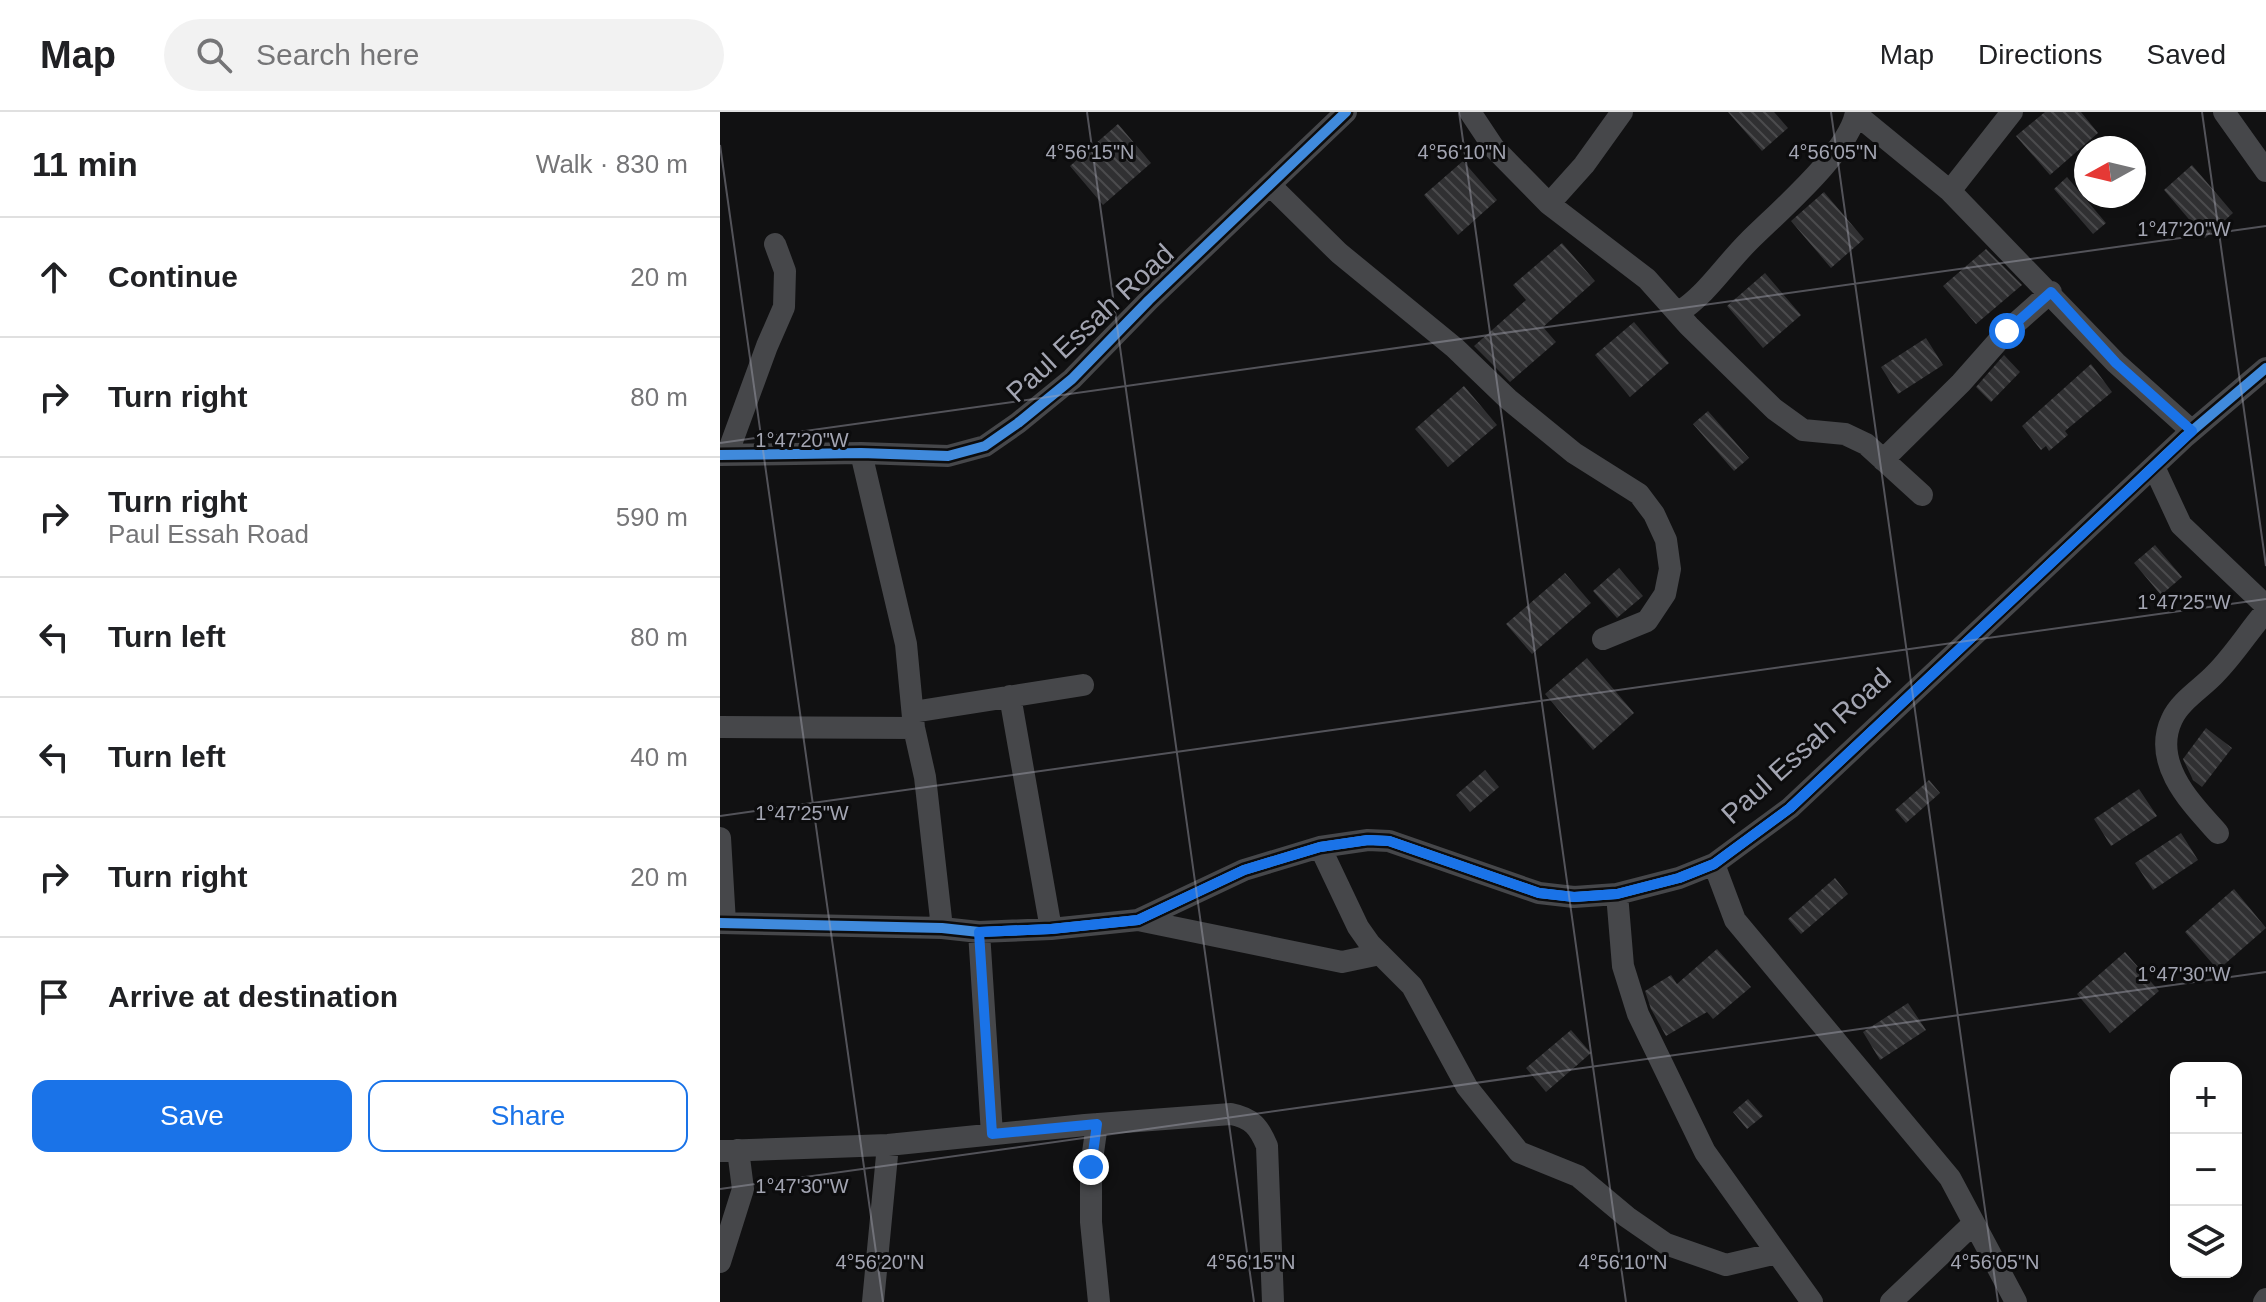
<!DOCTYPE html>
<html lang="en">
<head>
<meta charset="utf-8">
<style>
  body { margin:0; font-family:Arial,sans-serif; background:#f2f2f2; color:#202124 }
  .controls { position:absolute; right:24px; bottom:24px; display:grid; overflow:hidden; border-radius:16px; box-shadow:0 4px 12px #0003 }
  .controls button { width:72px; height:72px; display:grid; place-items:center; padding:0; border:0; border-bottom:2px solid #e0e0e0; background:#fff; color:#202124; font:40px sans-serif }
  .compass { position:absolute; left:1354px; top:24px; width:72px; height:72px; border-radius:50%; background:#fff; box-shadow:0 4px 12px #0003; rotate:262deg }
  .stop { position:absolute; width:24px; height:24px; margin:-18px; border:6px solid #1a73e8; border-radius:50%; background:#fff }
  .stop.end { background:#1a73e8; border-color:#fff; box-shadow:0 2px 8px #0008 }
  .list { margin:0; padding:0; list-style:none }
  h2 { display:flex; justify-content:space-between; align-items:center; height:104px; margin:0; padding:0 32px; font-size:34px }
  h2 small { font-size:26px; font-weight:400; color:#757577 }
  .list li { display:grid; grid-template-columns:52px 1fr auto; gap:24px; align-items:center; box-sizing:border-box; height:120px; padding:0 32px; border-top:2px solid #e0e0e0 }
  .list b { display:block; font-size:30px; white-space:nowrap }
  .list p { margin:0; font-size:26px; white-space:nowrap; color:#757577 }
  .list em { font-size:26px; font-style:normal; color:#757577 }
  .actions { display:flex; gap:16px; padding:24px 32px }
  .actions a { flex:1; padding:18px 0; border:2px solid #1a73e8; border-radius:16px; text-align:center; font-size:28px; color:#1a73e8 }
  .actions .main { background:#1a73e8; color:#fff }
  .icon { flex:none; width:44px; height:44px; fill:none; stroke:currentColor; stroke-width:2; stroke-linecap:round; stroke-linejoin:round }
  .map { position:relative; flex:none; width:1546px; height:1190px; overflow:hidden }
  header { display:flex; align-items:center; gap:48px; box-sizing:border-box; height:112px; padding:0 40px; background:#fff; border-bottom:2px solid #e0e0e0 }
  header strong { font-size:38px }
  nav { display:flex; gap:44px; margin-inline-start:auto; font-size:28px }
  .search { width:560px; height:72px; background:#f2f2f2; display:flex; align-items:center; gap:20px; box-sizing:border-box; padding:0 28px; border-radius:44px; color:#757577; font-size:30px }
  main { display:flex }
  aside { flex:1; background:#fff }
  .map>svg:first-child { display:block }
  .building { fill:url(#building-back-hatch) }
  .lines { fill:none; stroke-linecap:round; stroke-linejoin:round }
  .minor { stroke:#46474a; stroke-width:22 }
  .cycleway-casing { stroke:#0c0c0d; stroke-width:15 }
  .cycleway { stroke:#408adc; stroke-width:10 }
  .route { stroke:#1a73e8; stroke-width:10 }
  .ticks { fill:none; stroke:#a3a5b2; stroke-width:2; stroke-opacity:0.45 }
  .labels { text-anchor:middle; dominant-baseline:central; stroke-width:6; stroke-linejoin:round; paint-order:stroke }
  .street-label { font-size:28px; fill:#a3a5b2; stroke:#0c0c0d }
  .ticks-label { font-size:20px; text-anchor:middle; fill:#a3a5b2; stroke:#0c0c0d; stroke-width:6; stroke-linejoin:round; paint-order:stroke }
</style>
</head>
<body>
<header>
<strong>Map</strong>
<div class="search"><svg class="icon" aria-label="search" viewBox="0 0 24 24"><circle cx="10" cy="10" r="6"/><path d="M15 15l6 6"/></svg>Search here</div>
<nav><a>Map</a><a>Directions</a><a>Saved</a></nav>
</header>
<main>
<aside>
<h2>11 min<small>Walk · 830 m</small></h2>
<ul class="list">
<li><svg class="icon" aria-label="ahead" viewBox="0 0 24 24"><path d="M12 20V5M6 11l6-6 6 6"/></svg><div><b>Continue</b></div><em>20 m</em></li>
<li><svg class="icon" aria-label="right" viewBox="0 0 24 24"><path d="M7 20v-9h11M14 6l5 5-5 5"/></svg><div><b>Turn right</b></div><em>80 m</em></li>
<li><svg class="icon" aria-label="right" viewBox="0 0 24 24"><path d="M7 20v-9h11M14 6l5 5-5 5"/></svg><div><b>Turn right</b><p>Paul Essah Road</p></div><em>590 m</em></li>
<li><svg class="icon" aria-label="left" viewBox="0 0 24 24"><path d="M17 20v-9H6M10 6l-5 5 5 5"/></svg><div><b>Turn left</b></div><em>80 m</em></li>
<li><svg class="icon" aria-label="left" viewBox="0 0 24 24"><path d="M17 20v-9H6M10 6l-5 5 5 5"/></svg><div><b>Turn left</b></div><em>40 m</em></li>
<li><svg class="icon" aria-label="right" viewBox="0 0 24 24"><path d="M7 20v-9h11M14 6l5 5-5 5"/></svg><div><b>Turn right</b></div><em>20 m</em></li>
<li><svg class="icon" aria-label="arrive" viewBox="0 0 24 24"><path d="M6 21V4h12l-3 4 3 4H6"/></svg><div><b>Arrive at destination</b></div></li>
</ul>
<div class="actions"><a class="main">Save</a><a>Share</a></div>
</aside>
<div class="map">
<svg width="1546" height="1190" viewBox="0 0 1546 1190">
  <defs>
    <pattern id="building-back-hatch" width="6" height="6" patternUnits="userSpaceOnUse" patternTransform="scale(2)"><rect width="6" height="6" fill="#303032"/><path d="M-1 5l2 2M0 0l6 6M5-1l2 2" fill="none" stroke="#4b4b4d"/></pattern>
  </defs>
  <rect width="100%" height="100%" fill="#111112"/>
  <!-- building -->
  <path class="building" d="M 1008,0 L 1054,0 L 1068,16 L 1042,39 Z
    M 1325,0 L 1361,0 L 1378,21 L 1330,63 L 1296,24 Z
    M 398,12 L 431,51 L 383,93 L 350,54 Z
    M 743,49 L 777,88 L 738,123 L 704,83 Z
    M 1472,53 L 1513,101 L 1485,126 L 1444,78 Z
    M 1347,65 L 1386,111 L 1373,122 L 1334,77 Z
    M 1104,80 L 1144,127 L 1111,156 L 1071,109 Z
    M 842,131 L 875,169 L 823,215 L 836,230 L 790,270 L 754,234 L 806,188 L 793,173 Z
    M 1266,137 L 1302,173 L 1256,212 L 1223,174 Z
    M 1045,161 L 1081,203 L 1043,236 L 1007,194 Z
    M 914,210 L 949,251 L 910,285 L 875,243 Z
    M 1206,226 L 1223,253 L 1178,282 L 1161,255 Z
    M 1284,243 L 1300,260 L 1271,290 L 1256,275 Z
    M 1371,252 L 1392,280 L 1345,319 L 1348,323 L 1329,339 L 1326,334 L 1321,338 L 1302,314 Z
    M 744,274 L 777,313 L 728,355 L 695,317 Z
    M 988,299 L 1029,346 L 1014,359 L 973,312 Z
    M 1435,433 L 1462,465 L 1441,483 L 1414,451 Z
    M 899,456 L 923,484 L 897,506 L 873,479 Z
    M 845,461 L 871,491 L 812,542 L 786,512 Z
    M 867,546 L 914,601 L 873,638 L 825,582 Z
    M 1486,616 L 1512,636 L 1482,675 L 1473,668 L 1463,647 Z
    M 765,658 L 779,675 L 750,700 L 736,683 Z
    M 1209,668 L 1220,681 L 1186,711 L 1175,698 Z
    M 1419,677 L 1437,704 L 1391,734 L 1374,707 Z
    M 1461,721 L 1478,748 L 1433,778 L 1415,751 Z
    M 1115,766 L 1128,782 L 1081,822 L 1068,807 Z
    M 1514,777 L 1546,816 L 1498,858 L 1465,820 Z
    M 997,837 L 1031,875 L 993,907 L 987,900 L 946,924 L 931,897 L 925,879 L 951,863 L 957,872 Z
    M 1405,840 L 1439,879 L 1390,921 L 1357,882 Z
    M 1188,891 L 1206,918 L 1160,948 L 1143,920 Z
    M 851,918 L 871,941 L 826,980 L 806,956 Z
    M 1028,987 L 1043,1004 L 1027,1017 L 1013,1000 Z"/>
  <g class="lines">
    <!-- minor -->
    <path class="minor" d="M 750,0 L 774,36 L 829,92 L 927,167 L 969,214 L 1054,297 L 1083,318 L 1125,322 L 1146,332 L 1202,383
      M 1504,0 L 1546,59
      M 1136,2 L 1230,79 L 1396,251 L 1472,319
      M 551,74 L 619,141 L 735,236 L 788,287 L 854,341 L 919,382 L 934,402 L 946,428 L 950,457 L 945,482 L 927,509 L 883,527
      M 1230,79 L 1292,0
      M 829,92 L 864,53 L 902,0
      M 959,200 C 987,182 1004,154 1028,130 C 1057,101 1130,39 1136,0
      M 141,341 L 186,532 L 194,616 L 205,665 L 222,816
      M 0,343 L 141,341 L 228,344 L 265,334 L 298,311 L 352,267 L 429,188 L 626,0
      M 7,343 L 47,234 L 64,195 L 65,159 L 55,132
      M 1163,348 L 1241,271 L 1287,219 L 1331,180
      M 1434,355 L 1461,413 L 1546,494
      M 290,584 L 331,817
      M 193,600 L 363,573
      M 0,615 L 194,616
      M 1498,721 C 1471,691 1431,651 1452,607 C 1460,589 1482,576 1495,562 C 1514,543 1528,520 1546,499
      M 0,726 L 5,811
      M 600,735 L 638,815 L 650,832 L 692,874 L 747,975 L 799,1040 L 858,1064 L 907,1105 L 946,1132 L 1006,1153 L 1057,1141
      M 994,752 L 1015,808 L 1230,1066 L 1296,1190
      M 897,782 L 903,854 L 918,902 L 985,1040 L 1092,1190
      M 418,808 L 622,850 L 660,842
      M 0,811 L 222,816 L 259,820 L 331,817 L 418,808 L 524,758 L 600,735 L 648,728 L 669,729 L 819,781 L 854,785 L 897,782 L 959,766 L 994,752 L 1070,696 L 1466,324 L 1546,256
      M 259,820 L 272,1022
      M 377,1012 L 371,1055 L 371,1110 L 379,1190
      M 0,1039 L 168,1033 L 365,1013 L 511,1002 C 532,1006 539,1015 547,1034 L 553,1190
      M 0,1150 L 23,1077 L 18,1038
      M 153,1190 L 168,1033
      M 1171,1190 L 1253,1112
      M 1544,1190 L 1546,1187"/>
    <!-- cycleway casing -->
    <g class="cycleway-casing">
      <path id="cycleway" d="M 0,343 L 141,341 L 228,344 L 265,334 L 298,311 L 352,267 L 429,188 L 626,0
        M 0,811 L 222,816 L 259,820 L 331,817 L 418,808 L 524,758 L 600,735 L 648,728 L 669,729 L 819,781 L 854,785 L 897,782 L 959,766 L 994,752 L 1070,696 L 1466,324 L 1546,256"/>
    </g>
    <!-- cycleway -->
    <use href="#cycleway" class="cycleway"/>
  </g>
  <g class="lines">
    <!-- route -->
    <path class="route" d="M 371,1055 L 377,1012 L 272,1022 L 259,820 L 331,817 L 418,808 L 524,758 L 600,735 L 648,728 L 669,729 L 819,781 L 854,785 L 897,782 L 959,766 L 994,752 L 1070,696 L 1472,319 L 1396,251 L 1331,180 L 1287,219"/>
  </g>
  <!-- ticks -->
  <path class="ticks" d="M 367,0 L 534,1190M 739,0 L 906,1190M 1111,0 L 1278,1190M 1482,0 L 1546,454M 0,33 L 163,1190M 0,331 L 1546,114M 0,704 L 1546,487M 0,1077 L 1546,860"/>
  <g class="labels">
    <!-- street labels -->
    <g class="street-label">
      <text transform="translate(370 211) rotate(-43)">Paul Essah Road</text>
      <text transform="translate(1086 634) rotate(-42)">Paul Essah Road</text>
    </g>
  </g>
  <g class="ticks-label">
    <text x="370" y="47">4°56'15"N</text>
    <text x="742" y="47">4°56'10"N</text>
    <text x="1113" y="47">4°56'05"N</text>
    <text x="1464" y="124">1°47'20"W</text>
    <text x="82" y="335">1°47'20"W</text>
    <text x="1464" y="497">1°47'25"W</text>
    <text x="82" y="708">1°47'25"W</text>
    <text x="1464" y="869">1°47'30"W</text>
    <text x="82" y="1081">1°47'30"W</text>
    <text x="160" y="1157">4°56'20"N</text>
    <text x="531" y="1157">4°56'15"N</text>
    <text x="903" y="1157">4°56'10"N</text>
    <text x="1275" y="1157">4°56'05"N</text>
  </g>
</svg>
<div class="controls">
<button>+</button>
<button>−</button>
<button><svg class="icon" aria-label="layers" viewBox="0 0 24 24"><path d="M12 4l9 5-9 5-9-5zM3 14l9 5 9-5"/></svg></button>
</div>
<svg class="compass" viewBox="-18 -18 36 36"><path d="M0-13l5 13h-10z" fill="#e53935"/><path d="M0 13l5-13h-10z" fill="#757577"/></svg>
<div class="stop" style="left:1287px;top:219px"></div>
<div class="stop end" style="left:371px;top:1055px"></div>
</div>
</main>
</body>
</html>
